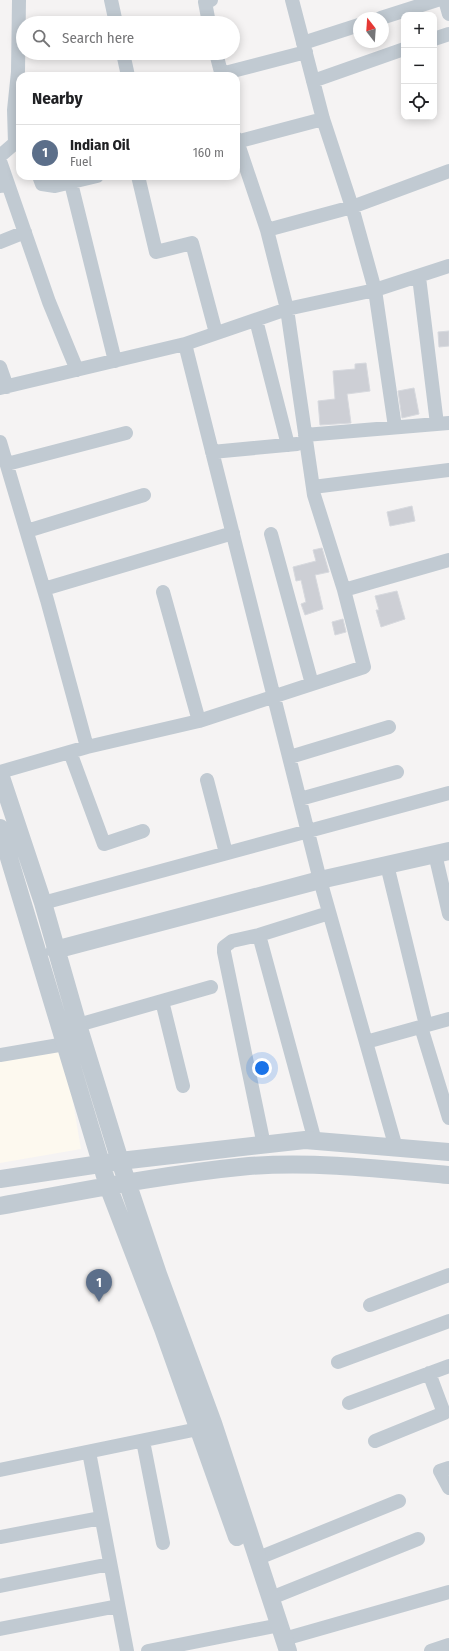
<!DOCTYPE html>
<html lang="en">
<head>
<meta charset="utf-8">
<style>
  body { margin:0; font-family:"Fira Sans Condensed",sans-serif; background:#f2f2f2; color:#202124 }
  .controls { position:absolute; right:12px; top:12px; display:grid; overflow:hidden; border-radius:8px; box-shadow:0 2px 10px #0003 }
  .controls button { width:36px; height:36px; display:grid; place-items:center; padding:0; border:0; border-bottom:1px solid #e0e0e0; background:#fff; color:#202124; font:20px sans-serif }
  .compass { position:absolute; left:353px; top:12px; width:36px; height:36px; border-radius:50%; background:#fff; box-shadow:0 2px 10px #0003; rotate:343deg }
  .you { position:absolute; left:262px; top:1068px; width:14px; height:14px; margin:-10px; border:3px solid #fff; border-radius:50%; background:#1a73e8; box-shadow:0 0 0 6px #1a73e833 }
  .badge { display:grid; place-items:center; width:26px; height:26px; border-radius:50%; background:#d93025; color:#fff; font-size:13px; font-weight:700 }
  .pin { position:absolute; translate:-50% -33px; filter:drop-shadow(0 1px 2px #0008) }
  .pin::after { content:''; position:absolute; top:21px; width:14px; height:12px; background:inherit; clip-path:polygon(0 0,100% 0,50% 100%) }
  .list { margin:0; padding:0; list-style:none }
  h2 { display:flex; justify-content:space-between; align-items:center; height:52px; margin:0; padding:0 16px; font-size:17px }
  h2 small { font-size:13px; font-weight:400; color:#757577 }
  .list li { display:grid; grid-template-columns:26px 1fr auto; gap:12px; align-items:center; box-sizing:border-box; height:56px; padding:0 16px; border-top:1px solid #e0e0e0 }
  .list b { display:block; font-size:15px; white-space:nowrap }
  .list p { margin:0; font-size:13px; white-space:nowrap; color:#757577 }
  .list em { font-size:13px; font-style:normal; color:#757577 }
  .icon { flex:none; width:22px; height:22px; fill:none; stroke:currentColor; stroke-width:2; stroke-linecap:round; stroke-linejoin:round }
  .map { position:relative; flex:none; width:449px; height:1651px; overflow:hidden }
  .search { position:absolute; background:#fff; box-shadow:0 2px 10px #0003; left:16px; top:16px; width:224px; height:44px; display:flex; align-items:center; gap:10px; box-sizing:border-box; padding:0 14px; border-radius:22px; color:#757577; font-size:15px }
  .panel { position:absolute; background:#fff; box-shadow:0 2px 10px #0003; left:16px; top:72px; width:224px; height:108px; border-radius:12px }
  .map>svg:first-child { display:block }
  .commercial { fill:#fdf9ef }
  .building { fill:#cdcfd5; stroke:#d7d9de }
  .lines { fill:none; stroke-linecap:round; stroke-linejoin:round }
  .minor { stroke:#c1cad2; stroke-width:14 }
  .tertiary { stroke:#c1cad2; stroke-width:18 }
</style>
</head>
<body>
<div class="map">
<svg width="449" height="1651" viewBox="0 0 449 1651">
  <rect width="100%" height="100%" fill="#f5f3f3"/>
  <!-- commercial -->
  <path class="commercial" d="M 64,1049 L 81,1149 L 0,1163 L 0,1060 Z"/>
  <!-- building -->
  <path class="building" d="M 449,331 L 449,346 L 439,347 L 438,332 Z
    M 366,363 L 370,391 L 347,394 L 351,423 L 320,425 L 318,401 L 335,399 L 333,371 L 355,369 L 355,364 Z
    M 414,388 L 419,414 L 402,418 L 398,391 Z
    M 412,506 L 415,521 L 390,526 L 387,512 Z
    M 322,548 L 329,572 L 315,575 L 323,609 L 305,615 L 301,604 L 306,602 L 301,580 L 296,581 L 293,567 L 316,561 L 313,550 Z
    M 397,591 L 405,619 L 381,627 L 376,610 L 379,610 L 375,596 Z
    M 343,619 L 346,632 L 335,635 L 332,622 Z"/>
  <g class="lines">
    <!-- minor -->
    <path class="minor" d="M 111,0 L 116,23
      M 292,0 L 323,119 L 352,207 L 375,290 L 395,427
      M 445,0 L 449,14
      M 381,18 L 437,0
      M 209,23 L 205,2 L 211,0
      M 434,39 L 449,34
      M 303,43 L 359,25
      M 123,53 L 128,76
      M 216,53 L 222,76
      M 221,74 L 306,52
      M 313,81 L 404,49
      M 236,138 L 267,230 L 352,207 L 449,171
      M 236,142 L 323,119
      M 0,156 L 15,143 L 14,110 L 18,72 L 19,0
      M 0,161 L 8,184
      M 39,176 L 42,184 L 55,186 L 97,176
      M 138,176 L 156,252 L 192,243 L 216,333
      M 71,183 L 115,361
      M 0,186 L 8,184 L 49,302 L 77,370
      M 267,230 L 287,309 L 314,495 L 344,590 L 449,560
      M 0,242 L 25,232
      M 419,277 L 437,424
      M 256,320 L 288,445
      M 185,344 L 320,880 L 396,1148
      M 0,367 L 7,387
      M 0,388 L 185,344 L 287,309 L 375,290 L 449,266
      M 305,435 L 449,423
      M 0,442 L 47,600 L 87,747
      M 212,452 L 297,444
      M 7,464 L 126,433
      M 313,487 L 449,470
      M 27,531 L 144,495
      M 271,534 L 312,684
      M 44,589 L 233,533
      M 163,592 L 199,721
      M 70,752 L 104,844 L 143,831
      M 290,757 L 389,727
      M 0,772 L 87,747 L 199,721 L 364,667 L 344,590
      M 207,780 L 226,853
      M 300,799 L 397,772
      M 435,854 L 449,914
      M 387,865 L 426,1025
      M 43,903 L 449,793
      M 259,935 L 315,1141
      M 162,1001 L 183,1086
      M 78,1025 L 211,987
      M 421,1027 L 449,1118
      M 366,1042 L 449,1019
      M 0,1055 L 65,1044
      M 264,1145 L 224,952 L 224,947 L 232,941 L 259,935 L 329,913
      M 370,1305 L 449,1275
      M 338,1362 L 449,1321
      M 349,1403 L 449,1366
      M 143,1441 L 163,1543
      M 375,1441 L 444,1413 L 429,1373
      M 89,1452 L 127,1651
      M 449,1468 L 440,1471 L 449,1488
      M 0,1470 L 198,1429 L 207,1426
      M 0,1537 L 101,1518
      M 256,1559 L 399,1501
      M 0,1586 L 110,1564
      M 271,1598 L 418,1539
      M 0,1629 L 118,1606
      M 284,1639 L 449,1592
      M 148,1651 L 280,1625
      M 431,1651 L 449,1645"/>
    <!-- tertiary -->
    <path class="tertiary" d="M 0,774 L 43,903 L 78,1025 L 120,1161 L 158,1274 L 213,1423 L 288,1651
      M 0,828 L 108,1186 L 163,1329 L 237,1537
      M 55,950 L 320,880 L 449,851
      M 0,1179 L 120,1161 L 305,1140 L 449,1152
      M 0,1206 C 82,1191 165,1174 249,1166 C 315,1161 383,1169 449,1175"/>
  </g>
</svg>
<div class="controls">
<button>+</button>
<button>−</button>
<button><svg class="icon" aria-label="locate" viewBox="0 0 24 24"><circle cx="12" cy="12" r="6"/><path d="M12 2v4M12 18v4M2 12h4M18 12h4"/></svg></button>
</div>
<svg class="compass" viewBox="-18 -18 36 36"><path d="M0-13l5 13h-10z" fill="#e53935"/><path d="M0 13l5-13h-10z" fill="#757577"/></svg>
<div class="you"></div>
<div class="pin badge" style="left:99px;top:1302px;background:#5c6f8a">1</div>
<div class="search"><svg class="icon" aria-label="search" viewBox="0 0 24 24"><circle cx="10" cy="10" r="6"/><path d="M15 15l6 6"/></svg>Search here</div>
<section class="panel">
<h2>Nearby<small></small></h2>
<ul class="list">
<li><span class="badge" style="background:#5c6f8a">1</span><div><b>Indian Oil</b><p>Fuel</p></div><em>160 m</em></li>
</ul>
</section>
</div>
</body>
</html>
